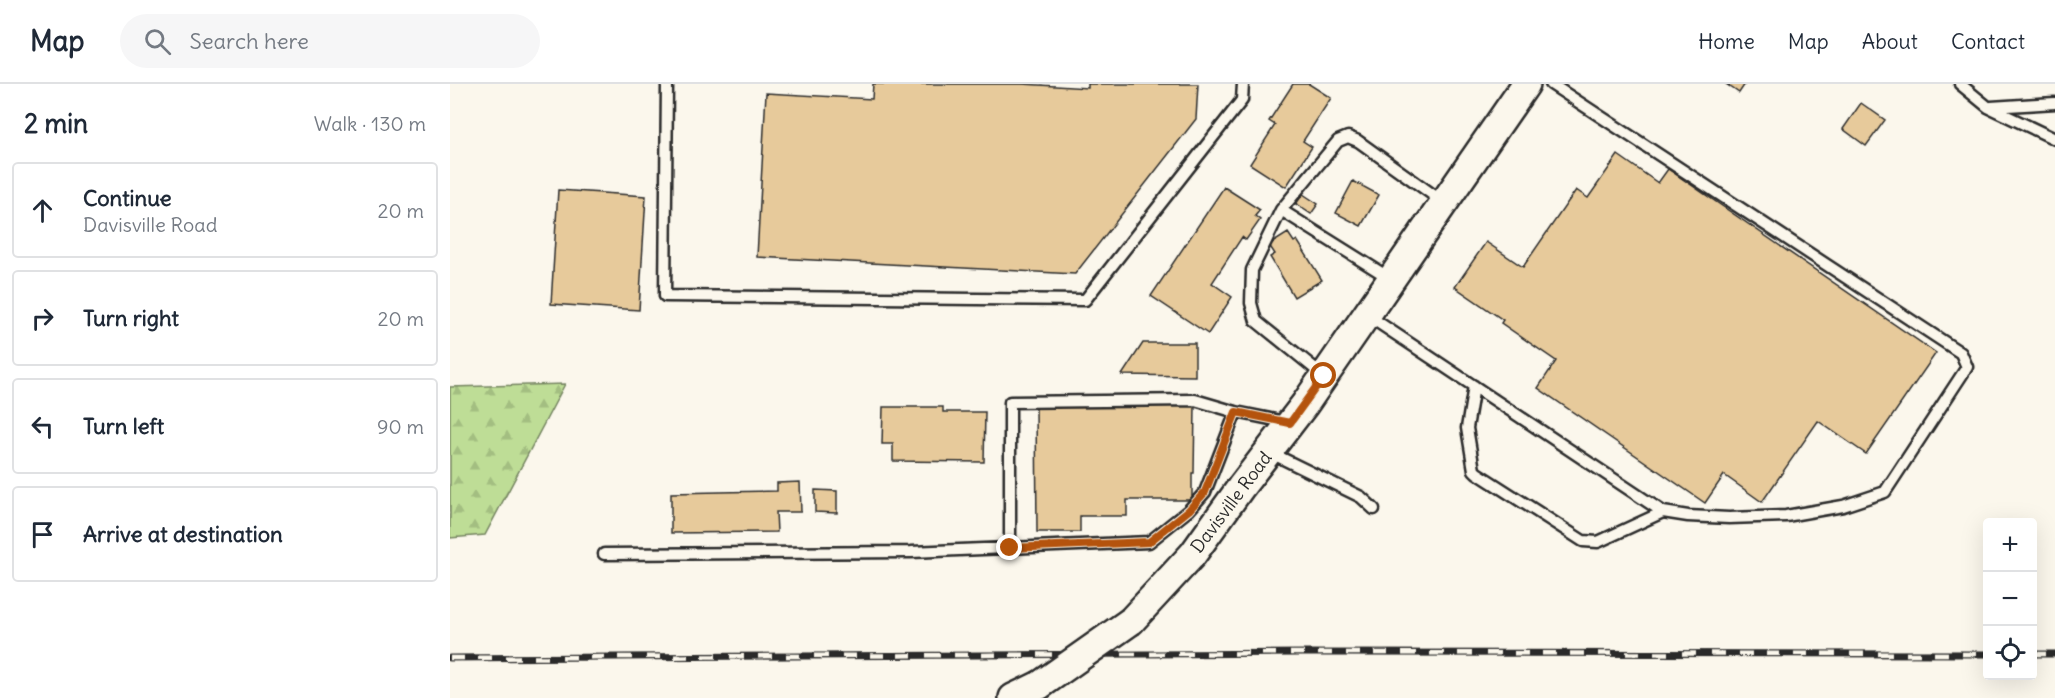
<!DOCTYPE html>
<html lang="en">
<head>
<meta charset="utf-8">
<style>
  body { margin:0; font-family:Delius,sans-serif; background:#f6f6f7; color:#1f2937 }
  .controls { position:absolute; right:18px; bottom:18px; display:grid; overflow:hidden; border-radius:6px; box-shadow:0 6px 24px #0002 }
  .controls button { width:54px; height:54px; display:grid; place-items:center; padding:0; border:0; border-bottom:2px solid #e0e1e3; background:#fff; color:#1f2937; font:30px sans-serif }
  .stop { position:absolute; width:18px; height:18px; margin:-14px; border:4px solid #b45309; border-radius:50%; background:#fff }
  .stop.end { background:#b45309; border-color:#fff; box-shadow:0 2px 6px #0008 }
  .list { margin:0; padding:0; list-style:none }
  h2 { display:flex; justify-content:space-between; align-items:center; height:78px; margin:0; padding:0 24px; font-size:26px }
  h2 small { font-size:20px; font-weight:400; color:#747a83 }
  .list li { display:grid; grid-template-columns:39px 1fr auto; gap:18px; align-items:center; box-sizing:border-box; height:96px; margin:0 12px 12px; padding:0 12px; border:2px solid #e0e1e3; border-radius:6px }
  .list b { display:block; font-size:22px; white-space:nowrap }
  .list p { margin:0; font-size:20px; white-space:nowrap; color:#747a83 }
  .list em { font-size:20px; font-style:normal; color:#747a83 }
  .icon { flex:none; width:33px; height:33px; fill:none; stroke:currentColor; stroke-width:2; stroke-linecap:round; stroke-linejoin:round }
  .map { position:relative; flex:none; width:1605px; height:614px; overflow:hidden }
  header { display:flex; align-items:center; gap:36px; box-sizing:border-box; height:84px; padding:0 30px; background:#fff; border-bottom:2px solid #e0e1e3 }
  header strong { font-size:28px }
  nav { display:flex; gap:33px; margin-inline-start:auto; font-size:21px }
  .search { width:420px; height:54px; background:#f6f6f7; display:flex; align-items:center; gap:15px; box-sizing:border-box; padding:0 21px; border-radius:33px; color:#747a83; font-size:22px }
  main { display:flex }
  aside { flex:1; background:#fff }
  .map>svg:first-child { display:block }
  .forest { fill:url(#forest-firs); stroke:#748460; stroke-width:1.5 }
  .building { fill:#e7ca9b; stroke:#2b2b2b; stroke-width:1.5 }
  .lines { fill:none; stroke-linecap:round; stroke-linejoin:round }
  .service-casing { stroke:#2b2b2b; stroke-width:15 }
  .tertiary-casing { stroke:#2b2b2b; stroke-width:32 }
  .service { stroke:#fbf7ec; stroke-width:10 }
  .tertiary { stroke:#fbf7ec; stroke-width:27 }
  .rail-casing { stroke:#2b2b2b; stroke-width:7 }
  .rail { stroke:#fbf7ec; stroke-width:4.5; stroke-dasharray:14; stroke-linecap:butt }
  .tertiary-bridge-casing { stroke:#2b2b2b; stroke-width:32; stroke-linecap:butt }
  .tertiary-bridge { stroke:#fbf7ec; stroke-width:27 }
  .route { stroke:#b45309; stroke-width:8 }
  .labels { text-anchor:middle; dominant-baseline:central; stroke-width:4.5; stroke-linejoin:round; paint-order:stroke }
  .street-label { font-size:18px; fill:#2b2b2b; stroke:#fbf7ec }
</style>
</head>
<body>
<header>
<strong>Map</strong>
<div class="search"><svg class="icon" aria-label="search" viewBox="0 0 24 24"><circle cx="10" cy="10" r="6"/><path d="M15 15l6 6"/></svg>Search here</div>
<nav><a>Home</a><a>Map</a><a>About</a><a>Contact</a></nav>
</header>
<main>
<aside>
<h2>2 min<small>Walk · 130 m</small></h2>
<ul class="list">
<li><svg class="icon" aria-label="ahead" viewBox="0 0 24 24"><path d="M12 20V5M6 11l6-6 6 6"/></svg><div><b>Continue</b><p>Davisville Road</p></div><em>20 m</em></li>
<li><svg class="icon" aria-label="right" viewBox="0 0 24 24"><path d="M7 20v-9h11M14 6l5 5-5 5"/></svg><div><b>Turn right</b></div><em>20 m</em></li>
<li><svg class="icon" aria-label="left" viewBox="0 0 24 24"><path d="M17 20v-9H6M10 6l-5 5 5 5"/></svg><div><b>Turn left</b></div><em>90 m</em></li>
<li><svg class="icon" aria-label="arrive" viewBox="0 0 24 24"><path d="M6 21V4h12l-3 4 3 4H6"/></svg><div><b>Arrive at destination</b></div></li>
</ul>
</aside>
<div class="map">
<svg width="1605" height="614" viewBox="0 0 1605 614">
  <defs>
    <pattern id="forest-firs" width="22" height="20" patternUnits="userSpaceOnUse" patternTransform="scale(1.5)"><rect width="22" height="20" fill="#bedd96"/><path d="M5 1l3.5 6h-7zM16 11l3.5 6h-7z" fill="#a3be81"/></pattern>
  </defs>
  <rect width="100%" height="100%" fill="#fbf7ec"/>
  <filter id="ink" filterUnits="userSpaceOnUse"><feTurbulence type="fractalNoise" baseFrequency=".0167" numOctaves="2"/><feDisplacementMap in="SourceGraphic" scale="12" xChannelSelector="R" yChannelSelector="G"/><feConvolveMatrix kernelMatrix="1 2 1 2 8 2 1 2 1" color-interpolation-filters="sRGB"/></filter>
  <g filter="url(#ink)">
    <!-- forest -->
    <path class="forest" d="M 115,300 L 35,451 L 0,454 L 0,303 Z"/>
    <!-- building -->
    <path class="building" d="M 423,0 L 572,0 L 638,4 L 638,0 L 748,0 L 746,35 L 625,190 L 307,173 L 316,9 L 422,15 Z
      M 843,0 L 859,0 L 881,14 L 853,57 L 862,63 L 836,103 L 800,80 L 825,41 L 819,37 Z
      M 1276,0 L 1295,0 L 1289,9 Z
      M 1411,19 L 1435,36 L 1416,62 L 1393,45 Z
      M 1168,71 L 1208,99 L 1218,85 L 1486,269 L 1416,370 L 1368,337 L 1312,418 L 1274,391 L 1255,419 L 1088,304 L 1106,277 L 1051,239 L 1053,236 L 1005,203 L 1036,158 L 1073,183 L 1126,106 L 1138,114 Z
      M 903,97 L 929,111 L 911,142 L 886,129 Z
      M 774,103 L 810,126 L 805,132 L 810,136 L 796,156 L 792,153 L 762,199 L 782,213 L 758,250 L 701,212 Z
      M 108,106 L 196,112 L 189,226 L 101,220 Z
      M 853,110 L 868,120 L 861,130 L 846,120 Z
      M 838,149 L 844,158 L 847,156 L 872,196 L 844,213 L 820,173 L 825,170 L 819,161 Z
      M 693,259 L 745,259 L 745,292 L 672,291 Z
      M 586,321 L 745,321 L 744,389 L 742,389 L 742,416 L 677,416 L 677,432 L 630,432 L 630,448 L 587,448 Z
      M 433,323 L 493,323 L 493,328 L 535,328 L 534,378 L 443,377 L 443,360 L 432,360 Z
      M 350,398 L 351,428 L 326,428 L 327,448 L 221,449 L 221,409 L 327,407 L 327,399 Z
      M 365,406 L 387,407 L 387,429 L 365,428 Z"/>
    <g class="lines">
      <!-- service casing -->
      <g class="service-casing">
        <path id="service" d="M 217,0 L 215,212 L 635,216 L 792,16 L 793,0
          M 1510,0 L 1538,23 L 1605,55
          M 1541,23 L 1605,19
          M 831,126 L 888,57 L 898,53 L 908,57 L 993,118
          M 917,231 L 1213,428 L 1238,432 L 1279,434 L 1336,432 L 1393,422 L 1435,408 L 1517,283 L 1511,269 L 1101,0
          M 874,292 L 806,237 L 801,219 L 802,186 L 831,126 L 941,195
          M 1024,302 L 1017,344 L 1024,386 L 1027,389 L 1133,457 L 1148,458 L 1213,428
          M 819,368 L 911,413 L 924,425
          M 560,464 L 560,318 L 745,316 L 786,328
          M 154,470 L 461,468 L 699,458 L 739,426 L 755,408 L 786,328 L 840,339"/>
      </g>
      <!-- tertiary casing -->
      <g class="tertiary-casing">
        <path id="tertiary" d="M 681,537 L 743,470 L 791,403 L 855,320 L 1076,0
          M 563,614 L 590,601"/>
      </g>
      <!-- service -->
      <use href="#service" class="service"/>
      <!-- tertiary -->
      <use href="#tertiary" class="tertiary"/>
      <!-- rail casing -->
      <g class="rail-casing">
        <path id="rail" d="M 1582,570 L 1605,570
          M 0,574 L 855,569 L 1538,570"/>
      </g>
      <!-- rail -->
      <use href="#rail" class="rail"/>
      <!-- tertiary-bridge casing -->
      <g class="tertiary-bridge-casing">
        <path id="tertiary-bridge" d="M 590,601 L 681,537"/>
      </g>
      <!-- tertiary-bridge -->
      <use href="#tertiary-bridge" class="tertiary-bridge"/>
    </g>
  </g>
  <g class="lines" filter="url(#ink)">
    <!-- route -->
    <path class="route" d="M 560,464 L 699,458 L 739,426 L 755,408 L 786,328 L 840,339 L 874,292"/>
  </g>
  <g class="labels">
    <!-- street labels -->
    <g class="street-label">
      <text transform="translate(781 418) rotate(-53)">Davisville Road</text>
    </g>
  </g>
</svg>
<div class="controls">
<button>+</button>
<button>−</button>
<button><svg class="icon" aria-label="locate" viewBox="0 0 24 24"><circle cx="12" cy="12" r="6"/><path d="M12 2v4M12 18v4M2 12h4M18 12h4"/></svg></button>
</div>
<div class="stop" style="left:874px;top:292px"></div>
<div class="stop end" style="left:560px;top:464px"></div>
</div>
</main>
</body>
</html>
